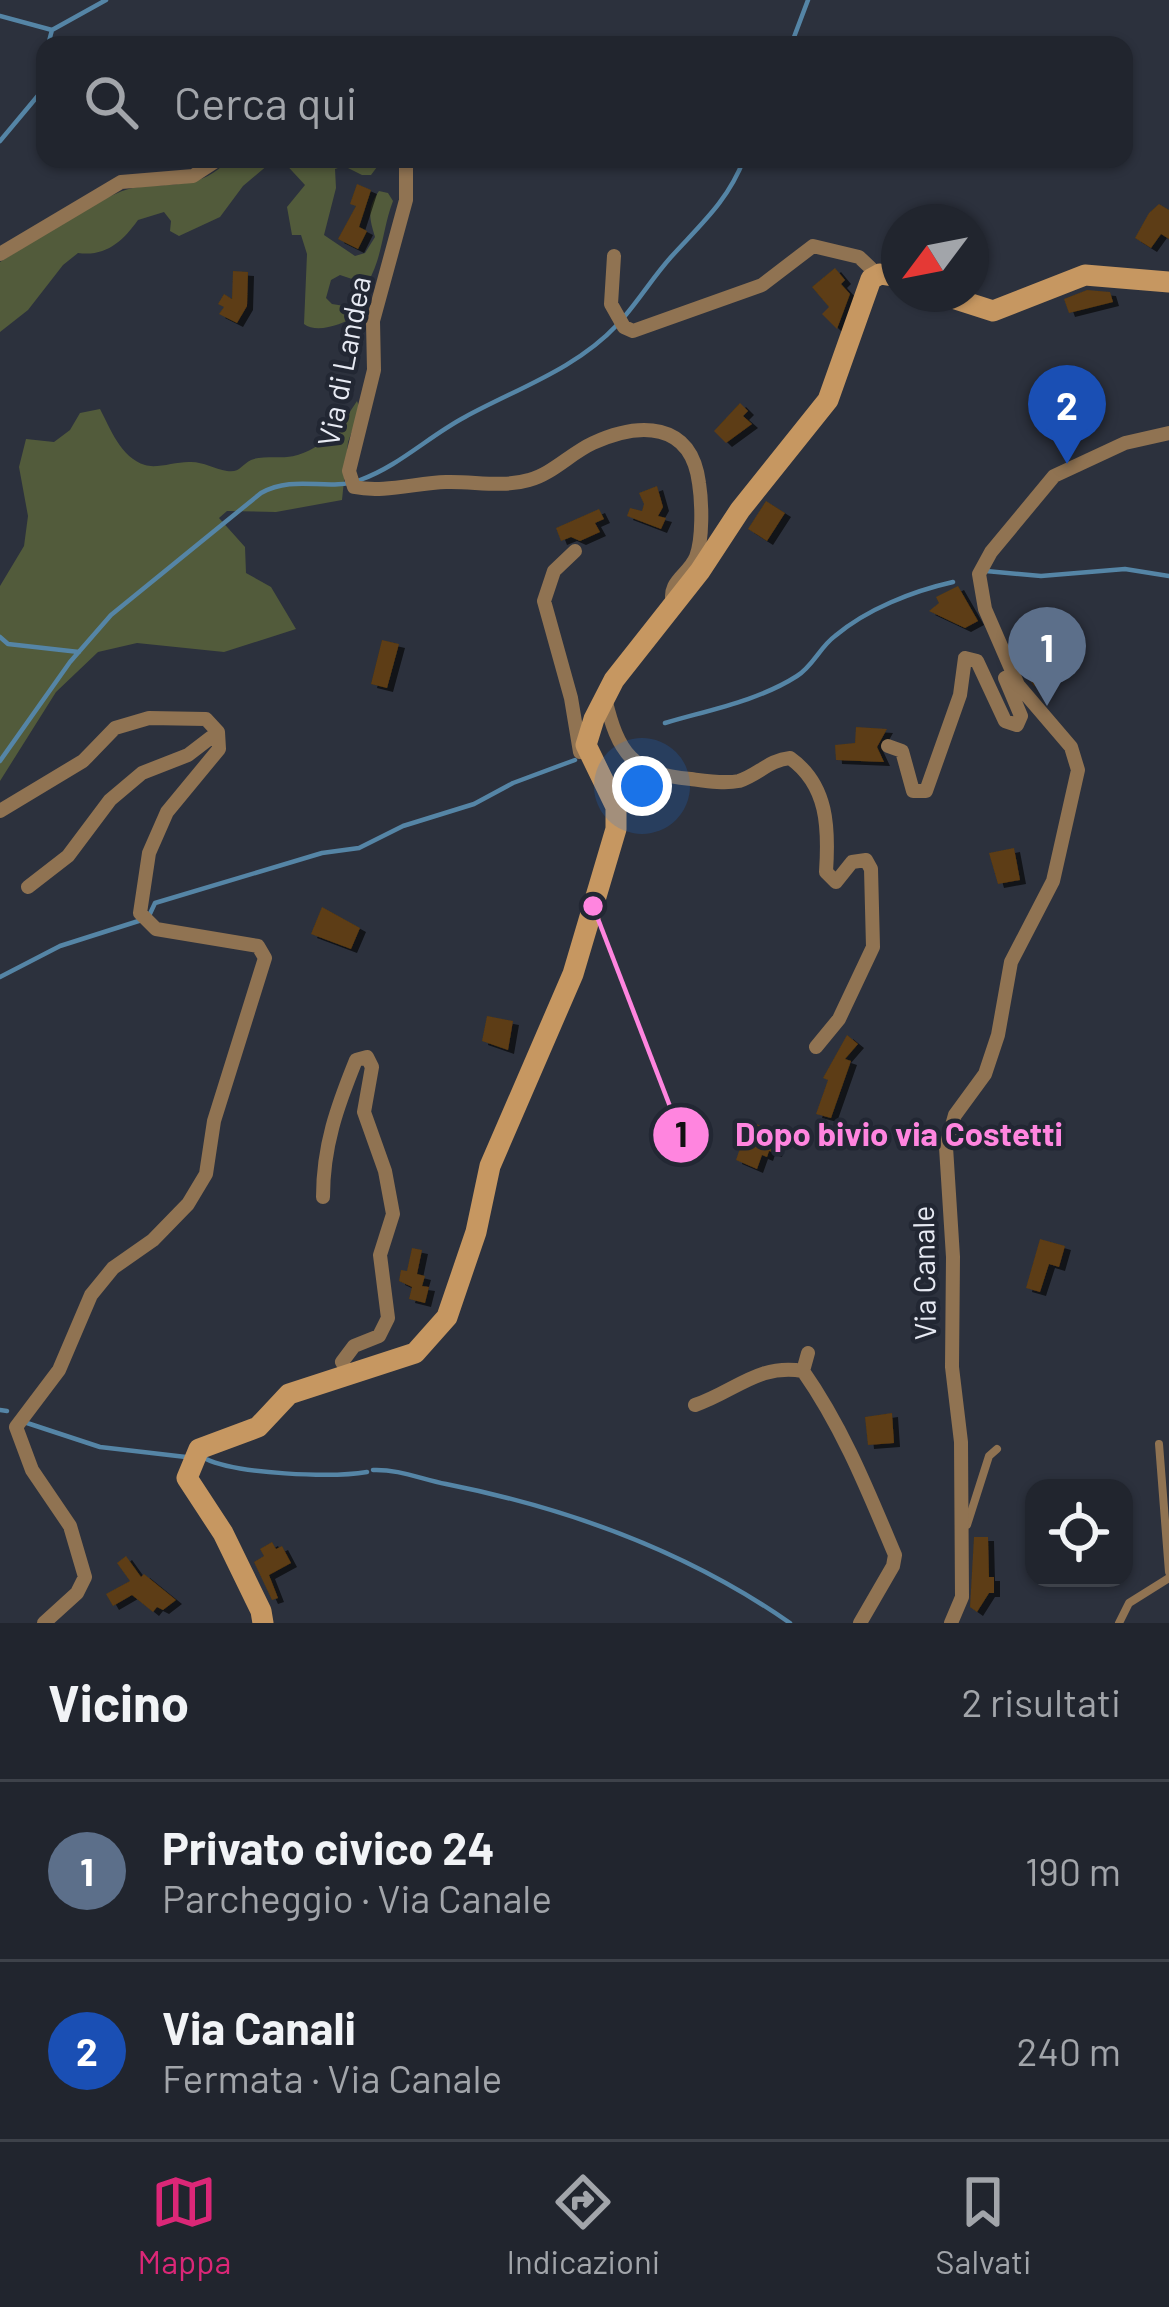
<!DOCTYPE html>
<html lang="it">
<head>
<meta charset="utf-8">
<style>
  body { margin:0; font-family:Barlow,sans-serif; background:#292d36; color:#f1f3f6 }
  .controls { position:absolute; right:36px; bottom:36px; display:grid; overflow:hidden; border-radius:24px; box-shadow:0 3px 9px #0004 }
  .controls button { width:108px; height:108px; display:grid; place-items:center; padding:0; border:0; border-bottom:3px solid #3e424a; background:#21252e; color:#f1f3f6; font:60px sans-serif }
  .compass { position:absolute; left:881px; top:204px; width:108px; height:108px; border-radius:50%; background:#21252e; box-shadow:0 3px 9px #0004; rotate:238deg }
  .you { position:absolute; left:642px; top:786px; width:42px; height:42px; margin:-30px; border:9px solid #fff; border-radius:50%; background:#1a73e8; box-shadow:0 0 0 18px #1a73e833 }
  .badge { display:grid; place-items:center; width:78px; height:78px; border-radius:50%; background:#db2777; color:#fff; font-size:39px; font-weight:700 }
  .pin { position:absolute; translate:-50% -99px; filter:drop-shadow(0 3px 6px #0008) }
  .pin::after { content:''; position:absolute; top:63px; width:42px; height:36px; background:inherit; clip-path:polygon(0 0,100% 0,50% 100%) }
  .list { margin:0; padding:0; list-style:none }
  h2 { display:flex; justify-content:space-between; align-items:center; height:156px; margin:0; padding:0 48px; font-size:51px }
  h2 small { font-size:39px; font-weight:400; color:#a2a5aa }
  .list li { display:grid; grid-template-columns:78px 1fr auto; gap:36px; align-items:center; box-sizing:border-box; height:180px; padding:0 48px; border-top:3px solid #3e424a }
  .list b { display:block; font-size:45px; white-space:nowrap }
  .list p { margin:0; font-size:39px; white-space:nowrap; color:#a2a5aa }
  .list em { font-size:39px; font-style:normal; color:#a2a5aa }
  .icon { flex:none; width:66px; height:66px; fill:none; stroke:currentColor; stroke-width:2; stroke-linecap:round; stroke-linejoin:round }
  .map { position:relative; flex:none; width:1169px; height:1623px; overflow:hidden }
  .search { position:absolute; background:#21252e; box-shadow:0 3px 9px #0004; left:36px; right:36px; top:36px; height:132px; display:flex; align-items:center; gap:30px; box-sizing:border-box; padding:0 42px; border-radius:24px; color:#a2a5aa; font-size:45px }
  .sheet { height:516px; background:#21252e }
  nav { display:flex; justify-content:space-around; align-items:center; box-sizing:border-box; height:168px; border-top:3px solid #3e424a; background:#21252e; font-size:33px; color:#a2a5aa }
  nav a { display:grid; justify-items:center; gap:6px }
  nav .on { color:#db2777 }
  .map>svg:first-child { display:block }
  .green { fill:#525b3b }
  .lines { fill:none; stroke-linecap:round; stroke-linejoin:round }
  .stream { stroke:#5585a6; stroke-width:4.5 }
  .building { fill:#5d3c12; filter:url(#shadow) }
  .lane { stroke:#907352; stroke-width:8 }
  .street { stroke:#907352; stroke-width:14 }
  .secondary { stroke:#c69761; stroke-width:21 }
  .labels { text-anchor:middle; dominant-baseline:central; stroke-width:9; stroke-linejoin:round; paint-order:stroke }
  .street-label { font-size:30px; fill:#e7eaf3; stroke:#222733 }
  .leader { fill:none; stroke:#ff85df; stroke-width:4.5 }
  .callout-dot { fill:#ff85df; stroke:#222733; stroke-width:4.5 }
  .mark-label { font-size:36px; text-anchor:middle; font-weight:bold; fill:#111 }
  .callout-label { font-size:33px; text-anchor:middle; font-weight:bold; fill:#ff85df; stroke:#222733; stroke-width:9; stroke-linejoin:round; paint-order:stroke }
</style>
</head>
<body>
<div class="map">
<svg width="1169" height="1623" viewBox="0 0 1169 1623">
  <defs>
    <filter id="shadow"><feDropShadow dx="6" dy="4" stdDeviation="0" flood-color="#0009"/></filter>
  </defs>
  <rect width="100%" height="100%" fill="#2c313d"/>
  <!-- green -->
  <path class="green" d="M 229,159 L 275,159 L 243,186 L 220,217 L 179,236 L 170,231 L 171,221 L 164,212 L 138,220 C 123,241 106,257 78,253 L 63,265 L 28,310 L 0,332 L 0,262 C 29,244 104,193 133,188 C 170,182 201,191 229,159 Z
    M 281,159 L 369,159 L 377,167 L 371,175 L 362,175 L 344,166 L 335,169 L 336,188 L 324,235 L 355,256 L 365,253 L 375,237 C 369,217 367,208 379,191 L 388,193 L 393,201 C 382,230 383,257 367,284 L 340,275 L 331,280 L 326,298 L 332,304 L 351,307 L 356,316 C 343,324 317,334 304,324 L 307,254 L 301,235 L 292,235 L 287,207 L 305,185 Z
    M 357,401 L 360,409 L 348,442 L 342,500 L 276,512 L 227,511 L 219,518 L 245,547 L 246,573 L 271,587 L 296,629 L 224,652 L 137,643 L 98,652 L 56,692 L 0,781 L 0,586 L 24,546 L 28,516 L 19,467 L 26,439 L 54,442 L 70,430 L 80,413 L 100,409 C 110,428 121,458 145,465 C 157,469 177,461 191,462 C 204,462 214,469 227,471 C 240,473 241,465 251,460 C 259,456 276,458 287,457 C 319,454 341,426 357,401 Z"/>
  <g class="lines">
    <!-- stream -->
    <path class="stream" d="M 0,16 L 52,30 L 106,0
      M 48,45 L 52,30
      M 791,45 L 808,0
      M 0,141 L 41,92 L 45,55
      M 624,317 C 641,297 654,276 671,257 C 700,225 728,201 744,159
      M 986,571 L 1041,576 L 1125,569 L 1169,576
      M 0,637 L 8,644 L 79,652
      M 665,723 C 709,710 758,701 797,676 C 813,666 820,647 835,636 C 867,609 913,591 953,582
      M 0,761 L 70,662 L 111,615 L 261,493 C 296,474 327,492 360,480 C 399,466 429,436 465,417 C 516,389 576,369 617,325
      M 0,977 L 60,946 L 148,918 L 155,903 L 322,853 L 359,848 L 403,826 L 474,804 L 513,783 L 575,760
      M 0,1410 L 7,1411
      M 24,1422 L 100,1447 L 186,1457
      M 206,1459 C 237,1474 332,1478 367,1472
      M 373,1470 C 398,1469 421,1479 446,1484 C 567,1508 688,1552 790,1623"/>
  </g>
  <!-- building -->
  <path class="building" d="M 357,184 L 371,190 L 359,227 L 367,231 L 358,249 L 338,239 L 356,206 L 350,204 Z
    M 1159,204 L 1169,210 L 1169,239 L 1161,234 L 1151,248 L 1135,238 L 1149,213 Z
    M 835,268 L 845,280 L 841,284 L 850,294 L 837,329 L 822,314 L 829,307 L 812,287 Z
    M 233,271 L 248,272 L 247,306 L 237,323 L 219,314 L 224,307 L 218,304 L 224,294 L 232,299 Z
    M 1087,290 L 1110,292 L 1113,302 L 1069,313 L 1064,299 Z
    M 740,403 L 748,411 L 743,416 L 752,424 L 726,443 L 714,431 Z
    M 657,486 L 663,507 L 658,516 L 666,518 L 661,529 L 627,516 L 630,508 L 642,511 L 644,504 L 639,493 Z
    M 766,501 L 785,513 L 767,541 L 748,529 Z
    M 599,509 L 604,519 L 595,523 L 600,532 L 580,541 L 571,537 L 561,541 L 556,528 Z
    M 958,586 L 978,621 L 965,628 L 929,611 L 939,603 L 936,597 Z
    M 1040,637 L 1054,679 L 1034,686 L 1025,673 L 1028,669 L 1020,644 Z
    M 382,640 L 399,644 L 387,688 L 371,684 Z
    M 856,727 L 887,729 L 877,747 L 884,762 L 836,760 L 835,745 L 855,743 Z
    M 1014,848 L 1020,880 L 998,884 L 989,853 Z
    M 322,907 L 360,928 L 351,949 L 311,934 Z
    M 487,1016 L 513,1021 L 508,1050 L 482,1041 Z
    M 847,1035 L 858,1044 L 845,1059 L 851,1061 L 831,1118 L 816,1114 L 828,1080 L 823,1078 Z
    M 749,1122 L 782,1132 L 776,1153 L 769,1151 L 767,1157 L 762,1155 L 757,1169 L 736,1160 Z
    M 1040,1239 L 1065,1246 L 1059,1267 L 1049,1264 L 1040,1292 L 1026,1288 Z
    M 412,1248 L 422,1250 L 417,1274 L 425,1276 L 422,1286 L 429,1287 L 425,1303 L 409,1299 L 412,1287 L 399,1281 L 401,1270 L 407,1271 Z
    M 892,1413 L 894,1443 L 868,1445 L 865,1417 Z
    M 974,1537 L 988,1537 L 989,1577 L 994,1577 L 994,1593 L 989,1593 L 977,1612 L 970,1607 Z
    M 272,1542 L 276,1549 L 282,1546 L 291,1563 L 269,1575 L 278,1598 L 272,1600 L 254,1562 L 264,1556 L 260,1549 Z
    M 126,1556 L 141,1577 L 144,1574 L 176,1600 L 163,1610 L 157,1607 L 153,1612 L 132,1595 L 113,1606 L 106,1594 L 130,1581 L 117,1563 Z"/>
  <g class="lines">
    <!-- lane -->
    <path class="lane" d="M 1159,1444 L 1169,1572
      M 967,1525 L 989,1456 L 997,1449
      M 1119,1623 L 1129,1603 L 1169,1578"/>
    <!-- street -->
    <path class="street" d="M 406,159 L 406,200 L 373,321 L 374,370 L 349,471 L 354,487 C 384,493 416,483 446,482 C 474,481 502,488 529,480 C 552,474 571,453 593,443 C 639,422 691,421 699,483 C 702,502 703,539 696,557 C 688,576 667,581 673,604
      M 0,254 L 121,182 L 193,176 L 219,159
      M 614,256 L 611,304 L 624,327 L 633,331 L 762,285 L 813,246 L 859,257 L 878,275
      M 575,551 L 554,571 L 544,601 L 571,698 L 580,752
      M 605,698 C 618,753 632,774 691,779 C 706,781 724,784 739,781 C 758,775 769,760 790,758 C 828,785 829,828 826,872 L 836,882 L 852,862 L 866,860 L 871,869 L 873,947 L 839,1019 L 816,1047
      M 888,746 L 902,751 L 913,791 L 926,791 L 960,695 L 965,658 L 977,661 L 1005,721 L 1017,725 L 1021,716 L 1005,678 L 1014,675
      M 0,811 L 83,761 L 115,728 L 149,718 L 206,719 L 218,732 L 219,749 L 167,812 L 149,853 L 140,913 L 156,929 L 258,946 L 265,958 L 214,1121 L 206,1174 L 188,1204 L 153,1240 L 113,1268 L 91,1295 L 59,1370 L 16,1427 L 32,1470 L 70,1526 L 85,1577 L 77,1593 L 44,1623
      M 28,887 L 68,856 L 110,800 L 142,773 L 188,755 L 218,732
      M 323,1197 C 323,1146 337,1107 356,1060 L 367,1057 L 372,1067 L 364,1112 L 385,1171 L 393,1214 L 380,1255 L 388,1318 L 379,1336 L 354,1346 L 342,1362 L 348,1372
      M 808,1353 L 803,1371 C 843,1428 868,1491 895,1555 L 893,1566 L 860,1623
      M 695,1405 C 734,1392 759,1363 803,1371
      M 951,1623 L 962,1597 L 961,1442 L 952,1367 L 953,1257 L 946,1147 L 955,1115 L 985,1074 L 998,1035 L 1011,962 L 1053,881 L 1078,770 L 1071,747 L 1018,685 L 985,609 L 979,574 L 991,552 L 1054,476 L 1125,443 L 1169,433"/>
    <!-- secondary -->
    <path class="secondary" d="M 940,294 L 993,311 L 1085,275 L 1169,282
      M 263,1623 L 261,1611 L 223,1533 L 187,1478 L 199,1449 L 258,1427 L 289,1394 L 415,1353 L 447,1317 L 476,1232 L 490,1166 L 573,974 L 616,829 L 616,807 L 586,745 L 594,719 L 614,680 L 700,571 L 740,510 L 828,400 L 871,279 L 880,274 L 899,277"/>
  </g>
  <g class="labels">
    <!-- street labels -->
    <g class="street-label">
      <text transform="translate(343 361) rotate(-79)">Via di Landea</text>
      <text transform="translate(923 1273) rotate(-91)">Via Canale</text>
    </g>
  </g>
  <!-- callouts -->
  <path class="leader" d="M593 906L681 1135"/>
  <g class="callout-dot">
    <circle cx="593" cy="906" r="12"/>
    <circle cx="681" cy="1135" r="30"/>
  </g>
  <g class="mark-label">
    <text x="681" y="1147">1</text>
  </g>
  <g class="callout-label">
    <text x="899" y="1146">Dopo bivio via Costetti</text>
  </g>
</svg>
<div class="controls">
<button><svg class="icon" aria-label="locate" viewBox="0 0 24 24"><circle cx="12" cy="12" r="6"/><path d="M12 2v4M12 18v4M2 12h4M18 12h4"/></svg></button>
</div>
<svg class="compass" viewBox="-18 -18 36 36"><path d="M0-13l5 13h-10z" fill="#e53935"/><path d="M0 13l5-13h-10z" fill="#a2a5aa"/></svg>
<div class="you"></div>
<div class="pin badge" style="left:1047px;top:706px;background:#5c6f8a">1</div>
<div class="pin badge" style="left:1067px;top:464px;background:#1a4fb4">2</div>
<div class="search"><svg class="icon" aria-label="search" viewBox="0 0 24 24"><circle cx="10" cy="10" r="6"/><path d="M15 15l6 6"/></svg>Cerca qui</div>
</div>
<section class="sheet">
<h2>Vicino<small>2 risultati</small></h2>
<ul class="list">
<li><span class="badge" style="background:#5c6f8a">1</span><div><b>Privato civico 24</b><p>Parcheggio · Via Canale</p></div><em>190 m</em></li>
<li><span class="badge" style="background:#1a4fb4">2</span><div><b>Via Canali</b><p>Fermata · Via Canale</p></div><em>240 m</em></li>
</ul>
</section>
<nav>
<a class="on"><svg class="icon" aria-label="map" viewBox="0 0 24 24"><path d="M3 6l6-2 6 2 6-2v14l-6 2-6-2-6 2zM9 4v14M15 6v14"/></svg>Mappa</a>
<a><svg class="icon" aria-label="directions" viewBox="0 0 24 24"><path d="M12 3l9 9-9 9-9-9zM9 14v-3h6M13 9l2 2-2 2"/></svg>Indicazioni</a>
<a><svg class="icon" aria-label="saved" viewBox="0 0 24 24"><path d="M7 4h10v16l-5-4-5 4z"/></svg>Salvati</a>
</nav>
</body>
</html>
